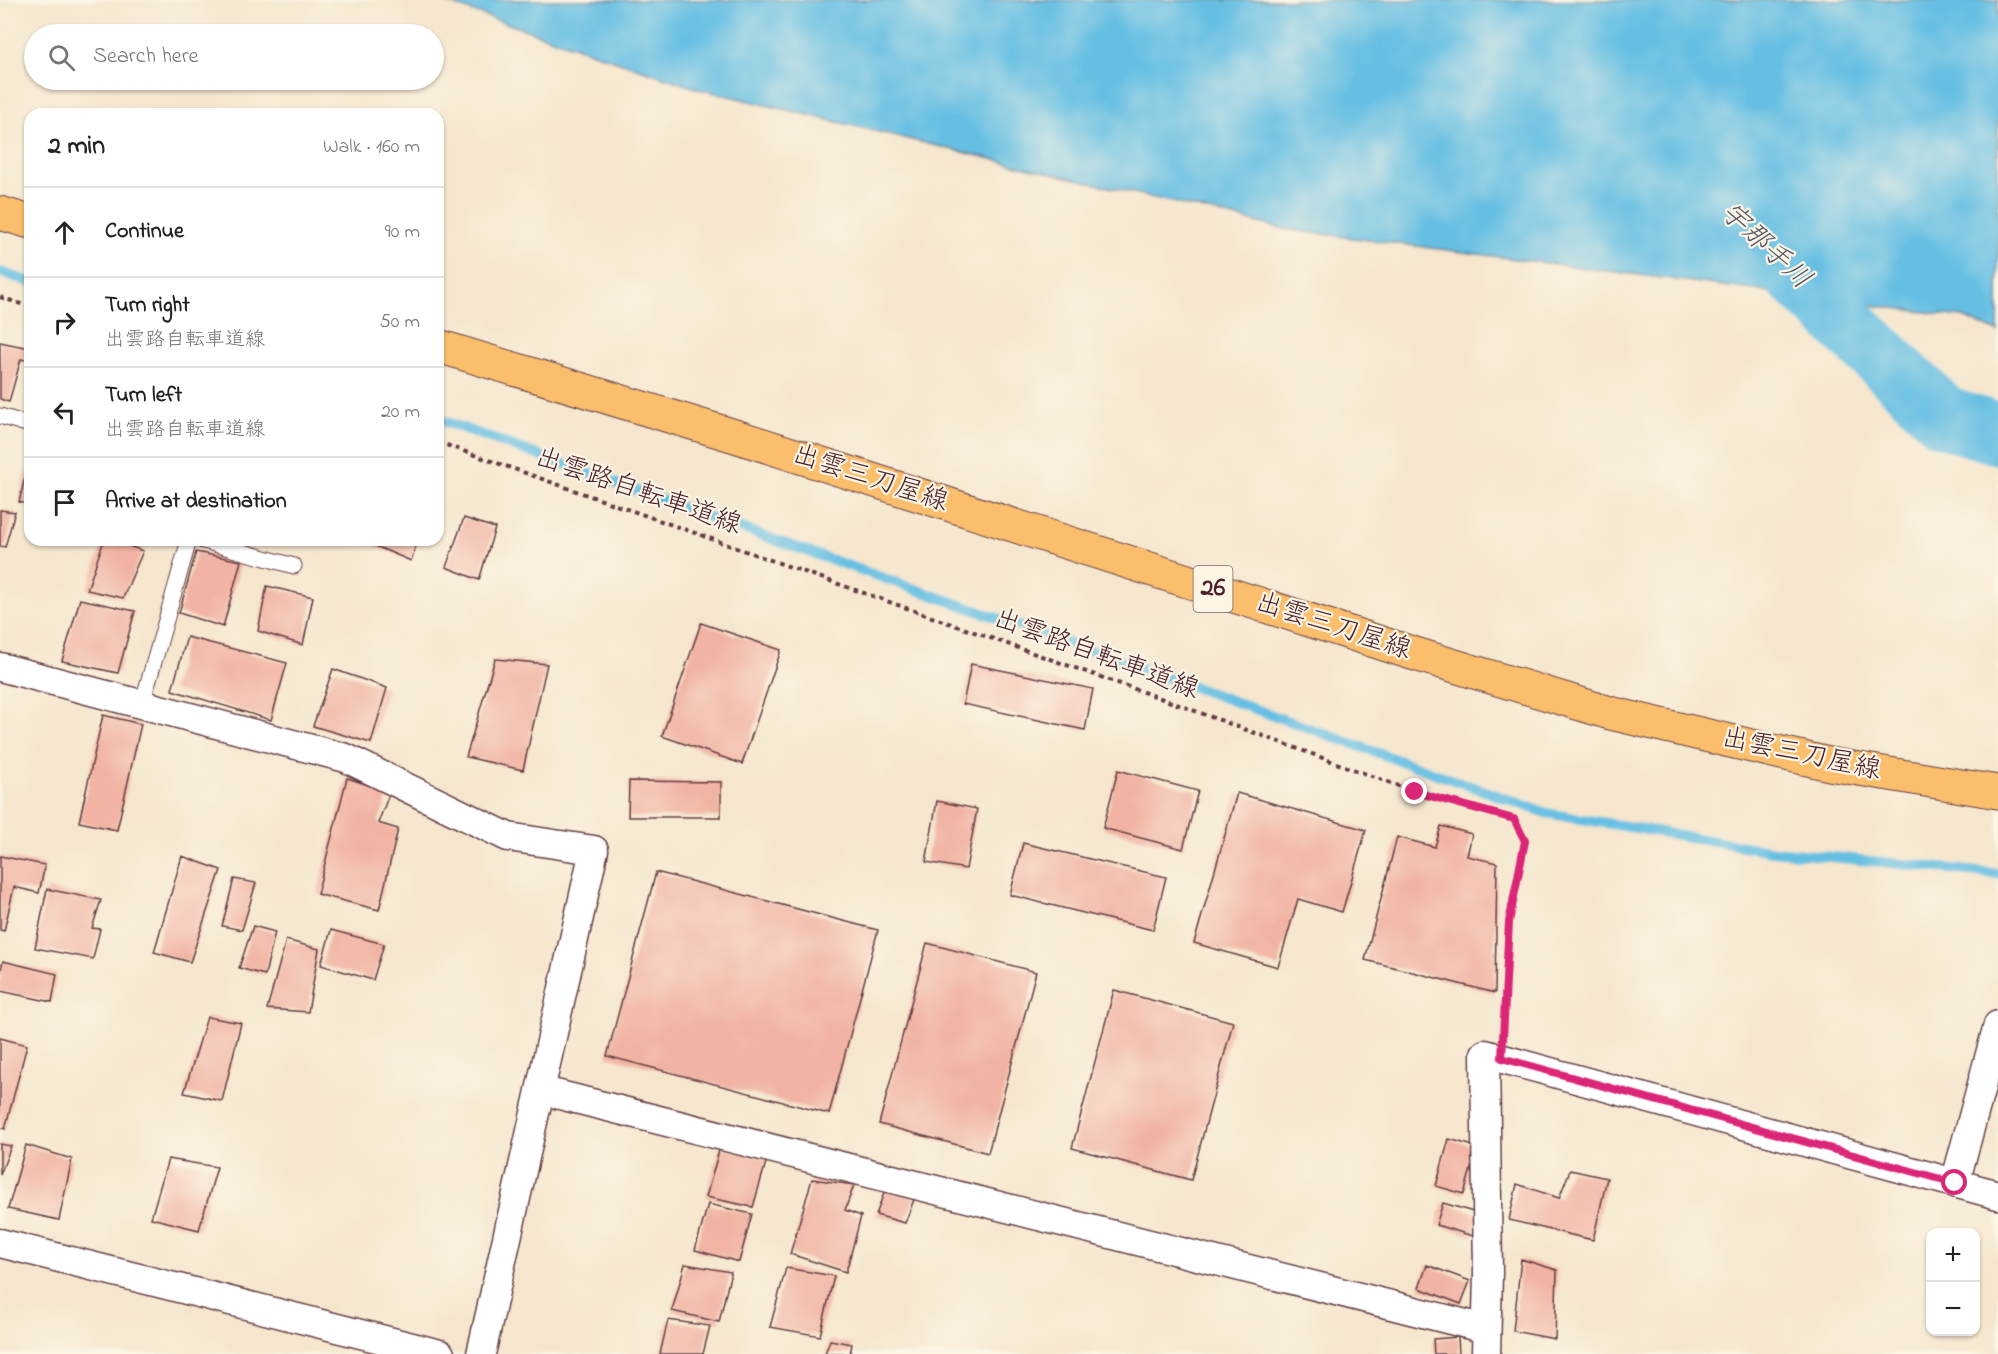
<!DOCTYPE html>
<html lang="en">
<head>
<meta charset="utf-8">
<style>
  body { margin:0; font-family:"Indie Flower","Klee One",sans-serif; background:#f2f2f2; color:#222 }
  .controls { position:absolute; right:18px; bottom:18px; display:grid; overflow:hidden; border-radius:12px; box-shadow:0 2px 4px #0004 }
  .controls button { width:54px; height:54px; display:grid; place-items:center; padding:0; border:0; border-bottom:2px solid #e0e0e0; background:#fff; color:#222; font:30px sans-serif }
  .stop { position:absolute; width:18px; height:18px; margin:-14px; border:4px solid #db2777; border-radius:50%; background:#fff }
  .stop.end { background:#db2777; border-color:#fff; box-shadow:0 2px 6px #0008 }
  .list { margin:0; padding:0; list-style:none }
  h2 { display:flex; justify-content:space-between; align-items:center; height:78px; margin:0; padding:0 24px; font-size:26px }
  h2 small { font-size:20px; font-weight:400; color:#767676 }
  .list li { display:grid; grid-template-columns:39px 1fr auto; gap:18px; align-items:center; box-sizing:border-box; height:90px; padding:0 24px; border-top:2px solid #e0e0e0 }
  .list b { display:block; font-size:22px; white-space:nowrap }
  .list p { margin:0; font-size:20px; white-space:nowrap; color:#767676 }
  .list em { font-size:20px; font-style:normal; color:#767676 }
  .icon { flex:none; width:33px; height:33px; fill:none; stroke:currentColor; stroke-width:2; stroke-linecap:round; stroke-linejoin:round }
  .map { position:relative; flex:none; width:1998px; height:1354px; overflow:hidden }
  .search { position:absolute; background:#fff; box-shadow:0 2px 4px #0004; left:24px; top:24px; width:420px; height:66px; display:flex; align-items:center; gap:15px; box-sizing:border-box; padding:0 21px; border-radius:33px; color:#767676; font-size:22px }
  .panel { position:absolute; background:#fff; box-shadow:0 2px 4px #0004; left:24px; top:108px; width:420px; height:438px; border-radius:18px }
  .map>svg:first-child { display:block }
  .water { fill:#66bfe3; stroke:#586f87; stroke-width:1.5 }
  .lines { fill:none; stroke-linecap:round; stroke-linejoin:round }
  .stream { stroke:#66bfe3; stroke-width:10 }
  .river { stroke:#66bfe3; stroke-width:62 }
  .building { fill:#f1b3a3 }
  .service-casing { stroke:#643d43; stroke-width:17 }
  .minor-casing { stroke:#643d43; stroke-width:31 }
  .primary-casing { stroke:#643d43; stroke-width:35 }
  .path { stroke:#643d43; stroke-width:4; stroke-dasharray:4.5 4.5; stroke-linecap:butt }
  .service { stroke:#fff; stroke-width:15 }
  .minor { stroke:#fff; stroke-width:28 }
  .primary { stroke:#fabe6d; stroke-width:33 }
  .route { stroke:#db2777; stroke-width:8 }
  .labels { text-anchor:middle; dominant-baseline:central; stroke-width:4.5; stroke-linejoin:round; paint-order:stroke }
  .shield { fill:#fcf5e5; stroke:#7f5f63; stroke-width:1.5 }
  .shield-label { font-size:26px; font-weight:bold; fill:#4a1f2b }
  .street-label { font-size:27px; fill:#4a1f2b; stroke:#fcf5e5 }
  .water-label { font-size:28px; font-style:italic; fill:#54576b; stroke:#fcf5e5 }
</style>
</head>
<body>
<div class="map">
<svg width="1998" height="1354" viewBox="0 0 1998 1354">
  <rect width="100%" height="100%" fill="#fcf5e5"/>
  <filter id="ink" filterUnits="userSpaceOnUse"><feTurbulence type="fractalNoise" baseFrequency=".0167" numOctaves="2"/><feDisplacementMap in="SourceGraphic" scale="12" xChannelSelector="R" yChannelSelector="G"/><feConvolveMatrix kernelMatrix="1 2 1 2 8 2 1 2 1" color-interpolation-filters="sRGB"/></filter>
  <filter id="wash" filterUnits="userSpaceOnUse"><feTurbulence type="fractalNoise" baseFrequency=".008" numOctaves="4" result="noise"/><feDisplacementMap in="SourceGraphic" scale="24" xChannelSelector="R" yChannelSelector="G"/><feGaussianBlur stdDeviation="1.35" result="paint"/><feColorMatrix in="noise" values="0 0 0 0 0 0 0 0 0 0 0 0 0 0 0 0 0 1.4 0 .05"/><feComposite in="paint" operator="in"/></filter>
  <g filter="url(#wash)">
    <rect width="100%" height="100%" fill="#f5e6cd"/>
    <!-- water -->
    <path class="water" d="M 439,0 L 1998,0 L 1998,332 L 1963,317 L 1284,229 L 695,88 Z"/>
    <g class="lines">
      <!-- stream -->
      <path class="stream" d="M 0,272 L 30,282
        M 438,419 L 709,517 L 1121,661 L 1546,813 L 1773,851 L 1998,874"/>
      <!-- river -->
      <path class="river" d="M 1757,239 L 1944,417 L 1998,434"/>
    </g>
    <g id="blocks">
      <!-- building -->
      <path class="building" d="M 0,342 L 30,348 L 30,361 L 21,359 L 9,402 L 0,399 Z
        M 29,461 L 30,462 L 30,505 L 19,502 Z
        M 0,510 L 15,512 L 5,547 L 0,546 Z
        M 464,518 L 495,528 L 479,580 L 446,567 Z
        M 104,540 L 112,540 L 143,551 L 123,598 L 87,590 Z
        M 361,540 L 418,540 L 411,561 Z
        M 196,552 L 241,561 L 223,627 L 179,613 Z
        M 267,586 L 313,597 L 303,645 L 258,631 Z
        M 80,599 L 135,611 L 118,673 L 62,661 Z
        M 701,623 L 781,650 L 742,764 L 662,736 Z
        M 187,637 L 287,663 L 271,720 L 172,690 Z
        M 495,659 L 547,664 L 523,770 L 466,757 Z
        M 971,664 L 1093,689 L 1085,730 L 963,704 Z
        M 333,669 L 387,688 L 371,743 L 313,726 Z
        M 103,715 L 141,724 L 117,830 L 79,822 Z
        M 1118,770 L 1198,791 L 1183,849 L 1103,828 Z
        M 347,778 L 390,792 L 378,823 L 398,829 L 379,910 L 317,894 Z
        M 629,781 L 721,782 L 721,817 L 628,817 Z
        M 1237,793 L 1366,830 L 1342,912 L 1298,899 L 1278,967 L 1194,943 Z
        M 937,801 L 977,809 L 966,869 L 926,862 Z
        M 1441,826 L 1472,834 L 1467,856 L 1497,863 L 1495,993 L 1365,960 L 1397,837 L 1435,847 Z
        M 1023,843 L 1166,877 L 1153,930 L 1010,895 Z
        M 0,856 L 45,865 L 39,893 L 14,887 L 4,931 L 0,930 Z
        M 182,856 L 221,870 L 190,962 L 154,952 Z
        M 656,872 L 878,930 L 829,1114 L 607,1056 Z
        M 234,879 L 256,883 L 242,930 L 222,926 Z
        M 47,889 L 101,900 L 92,928 L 100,929 L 93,959 L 35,948 Z
        M 253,926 L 275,932 L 265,975 L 239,968 Z
        M 331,930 L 384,944 L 373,980 L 321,965 Z
        M 286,940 L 319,949 L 308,1012 L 267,1009 Z
        M 927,943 L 1036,972 L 988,1153 L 879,1124 Z
        M 3,961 L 57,974 L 52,1002 L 0,991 L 0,974 Z
        M 1114,990 L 1233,1022 L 1191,1180 L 1072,1148 Z
        M 207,1017 L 241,1023 L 222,1101 L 184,1093 Z
        M 0,1038 L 27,1045 L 5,1129 L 0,1128 Z
        M 1449,1139 L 1477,1147 L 1464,1194 L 1436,1186 Z
        M 0,1144 L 11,1146 L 0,1175 Z
        M 26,1145 L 72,1159 L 59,1220 L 8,1209 Z
        M 720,1147 L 767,1159 L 753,1207 L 706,1197 Z
        M 168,1159 L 217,1167 L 199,1230 L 151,1218 Z
        M 1570,1170 L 1607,1178 L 1593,1240 L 1509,1220 L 1517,1184 L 1559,1198 Z
        M 812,1179 L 854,1185 L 845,1210 L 861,1216 L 846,1272 L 790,1254 Z
        M 885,1190 L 915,1197 L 905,1223 L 876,1215 Z
        M 1443,1203 L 1480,1214 L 1473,1236 L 1436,1225 Z
        M 708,1204 L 752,1214 L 739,1262 L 695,1250 Z
        M 1521,1259 L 1557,1270 L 1555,1339 L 1513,1331 Z
        M 685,1264 L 731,1272 L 719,1322 L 672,1311 Z
        M 1427,1265 L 1470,1281 L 1461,1304 L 1419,1288 Z
        M 786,1268 L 834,1276 L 820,1336 L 770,1327 Z
        M 668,1320 L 710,1326 L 703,1354 L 660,1354 Z
        M 1458,1337 L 1459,1354 L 1434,1354 L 1433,1339 Z
        M 830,1340 L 852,1344 L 850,1354 L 825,1354 Z"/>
    </g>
  </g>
  <g filter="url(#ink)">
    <use href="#blocks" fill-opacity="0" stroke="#643d43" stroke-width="1.5"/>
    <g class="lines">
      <!-- service casing -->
      <g class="service-casing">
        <path id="service" d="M 0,416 L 30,425
          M 200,540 L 294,566
          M 142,704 L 189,540"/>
      </g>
      <!-- minor casing -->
      <g class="minor-casing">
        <path id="minor" d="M 0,667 L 346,758 L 508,837 L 594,850 L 481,1354
          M 540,1090 L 1486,1329
          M 1955,1183 L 1998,1025
          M 0,1243 L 440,1354
          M 1486,1354 L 1488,1273 L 1485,1054 L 1998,1195"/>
      </g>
      <!-- primary casing -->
      <g class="primary-casing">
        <path id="primary" d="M 0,213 L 30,222
          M 438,346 L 735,436 L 1412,653 L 1610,713 L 1829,764 L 1998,792"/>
      </g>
      <!-- path -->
      <path class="path" d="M 0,297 L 30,307
        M 438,442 L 1160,698 L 1415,792 L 1514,819 L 1525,841 L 1509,922 L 1503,1027"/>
      <!-- service -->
      <use href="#service" class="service"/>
      <!-- minor -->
      <use href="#minor" class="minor"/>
      <!-- primary -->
      <use href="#primary" class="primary"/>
    </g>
  </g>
  <g class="lines" filter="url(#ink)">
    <!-- route -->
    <path class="route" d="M 1415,792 L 1514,819 L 1525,841 L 1509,922 L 1502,1058 L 1955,1183"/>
  </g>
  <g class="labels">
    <!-- shield labels -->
    <rect class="shield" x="1193.5" y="566" width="39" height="46" rx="4.5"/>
    <g class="shield-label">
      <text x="1213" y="589">26</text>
    </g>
    <!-- street labels -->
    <g class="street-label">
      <text transform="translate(870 479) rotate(18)">出雲三刀屋線</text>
      <text transform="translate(638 492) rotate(19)">出雲路自転車道線</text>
      <text transform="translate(1333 627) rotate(18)">出雲三刀屋線</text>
      <text transform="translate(1096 655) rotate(20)">出雲路自転車道線</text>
      <text transform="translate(1801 755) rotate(12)">出雲三刀屋線</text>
    </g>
    <!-- water labels -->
    <g class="water-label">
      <text transform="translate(1765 247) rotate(43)">宇那手川</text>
    </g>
  </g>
</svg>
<div class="controls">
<button>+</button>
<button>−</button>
</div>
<div class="stop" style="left:1955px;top:1183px"></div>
<div class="stop end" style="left:1415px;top:792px"></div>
<div class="search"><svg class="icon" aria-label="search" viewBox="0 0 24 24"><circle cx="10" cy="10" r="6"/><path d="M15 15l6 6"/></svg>Search here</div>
<section class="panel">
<h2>2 min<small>Walk · 160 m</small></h2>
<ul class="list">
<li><svg class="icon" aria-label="ahead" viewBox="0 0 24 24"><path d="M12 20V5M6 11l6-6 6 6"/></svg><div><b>Continue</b></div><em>90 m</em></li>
<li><svg class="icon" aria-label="right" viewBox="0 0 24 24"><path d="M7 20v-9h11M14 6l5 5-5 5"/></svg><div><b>Turn right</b><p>出雲路自転車道線</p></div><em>50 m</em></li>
<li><svg class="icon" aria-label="left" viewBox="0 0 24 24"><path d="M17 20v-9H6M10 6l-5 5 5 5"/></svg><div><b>Turn left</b><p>出雲路自転車道線</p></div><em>20 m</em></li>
<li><svg class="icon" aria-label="arrive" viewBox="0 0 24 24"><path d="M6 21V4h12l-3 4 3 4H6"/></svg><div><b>Arrive at destination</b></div></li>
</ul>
</section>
</div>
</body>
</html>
